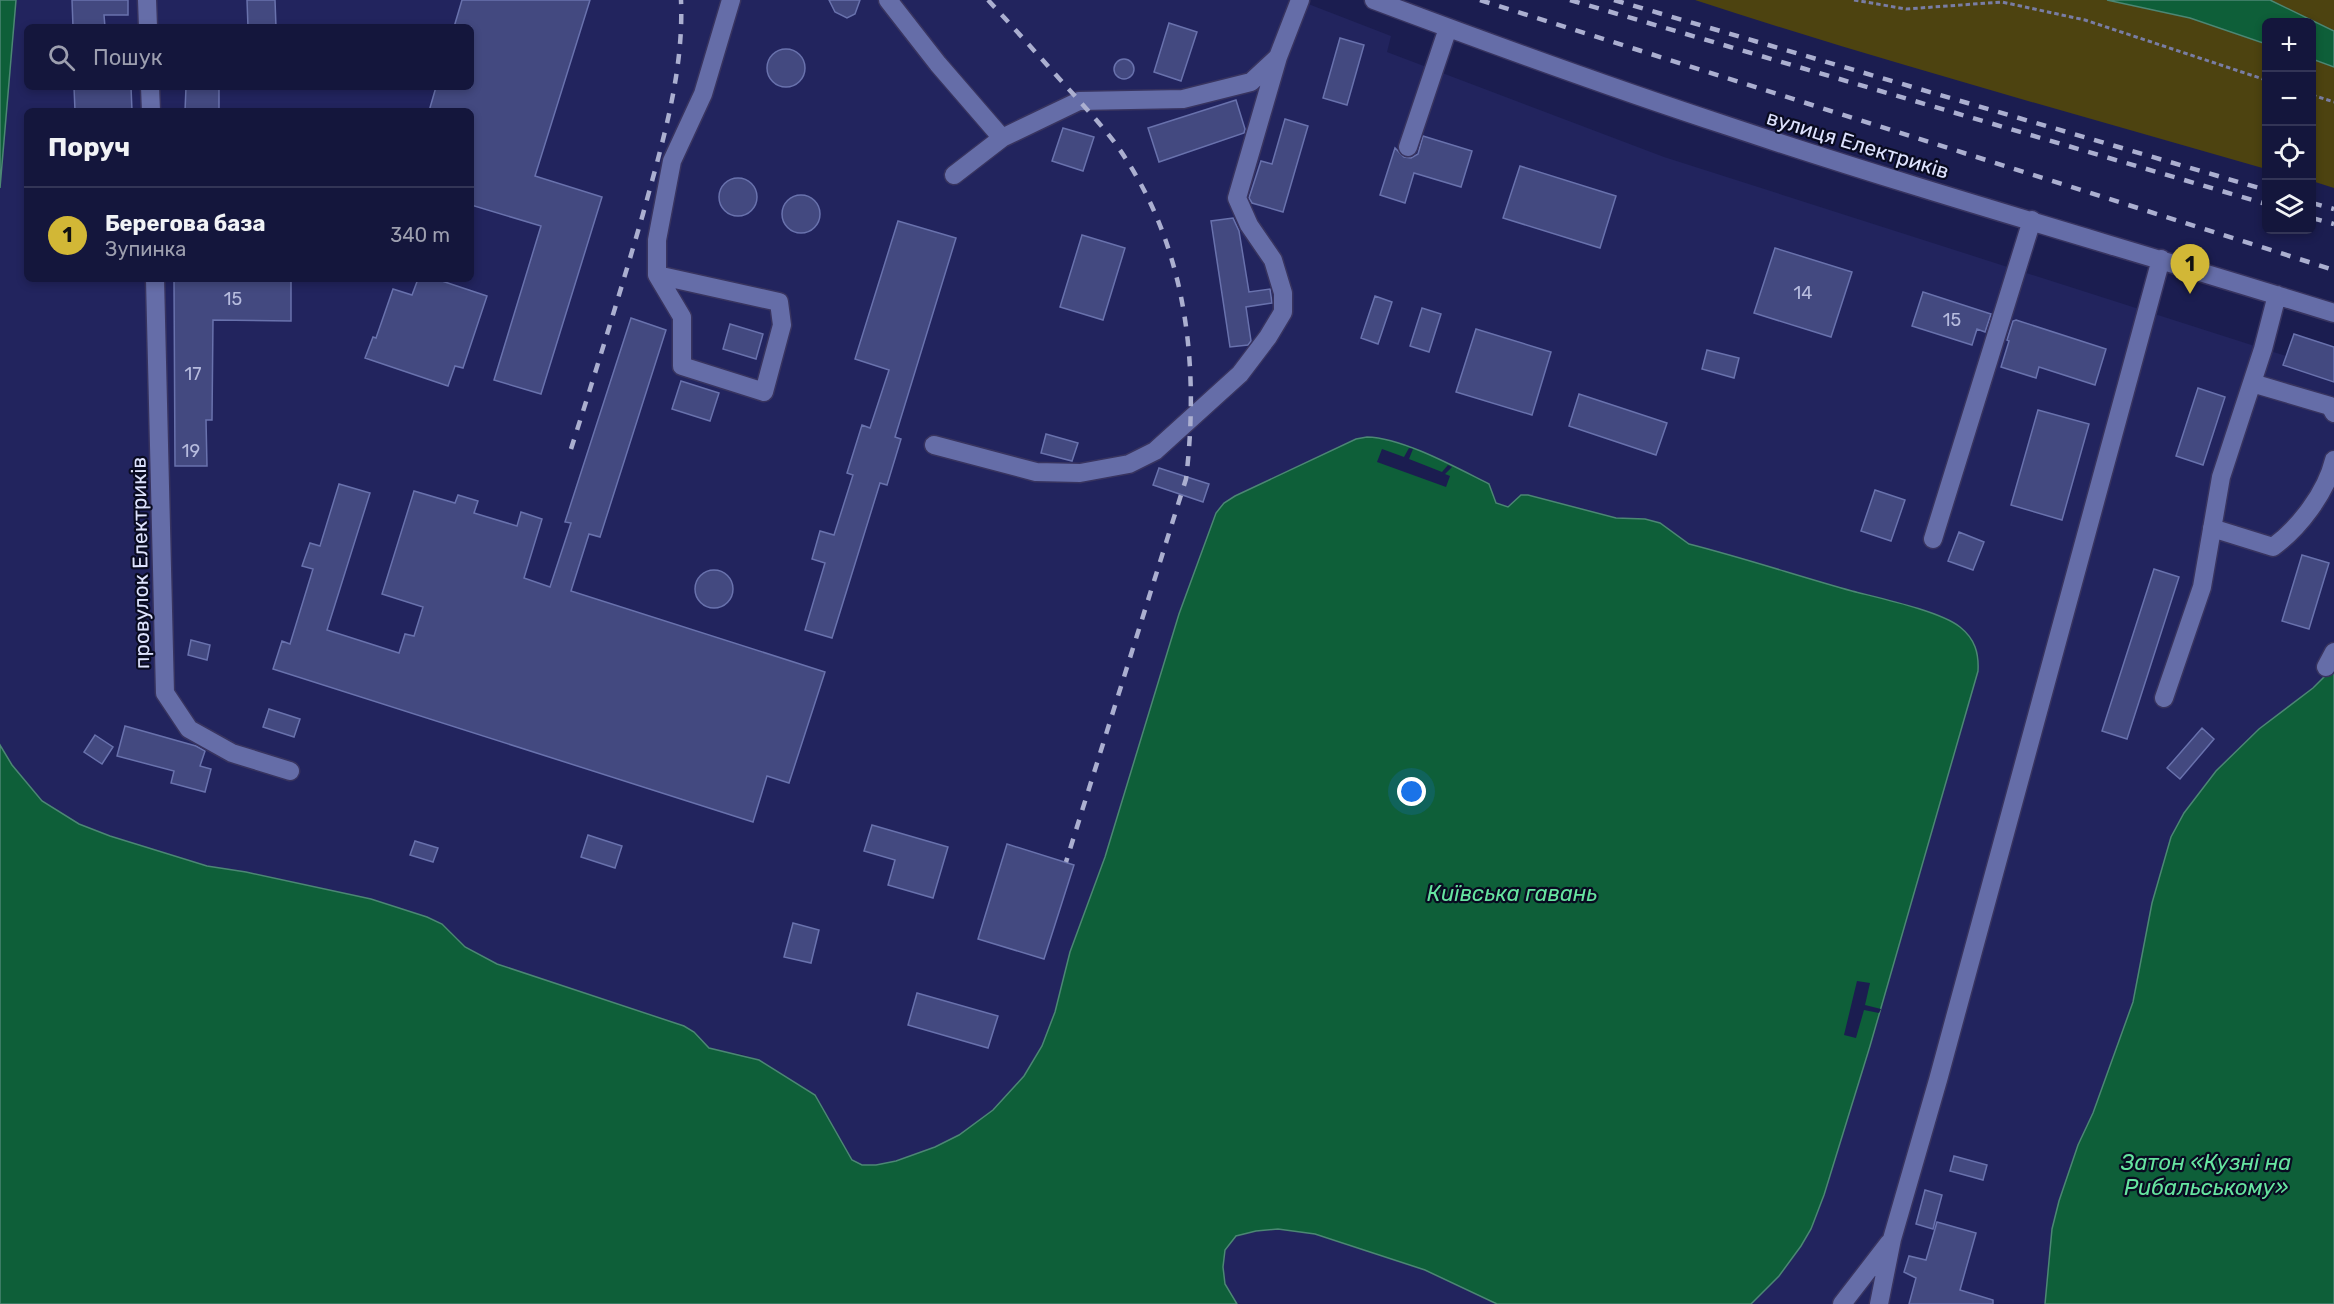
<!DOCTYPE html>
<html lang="uk">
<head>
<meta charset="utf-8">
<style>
  body { margin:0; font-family:Rubik,sans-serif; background:#1d1f43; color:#f1f3f6 }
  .controls { position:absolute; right:18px; top:18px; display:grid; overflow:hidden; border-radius:9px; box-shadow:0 3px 9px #0003 }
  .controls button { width:54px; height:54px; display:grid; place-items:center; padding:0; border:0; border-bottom:2px solid #333556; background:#14163c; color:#f1f3f6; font:30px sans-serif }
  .you { position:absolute; left:1412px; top:792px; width:21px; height:21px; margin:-15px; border:4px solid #fff; border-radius:50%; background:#1a73e8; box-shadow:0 0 0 9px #1a73e833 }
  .badge { display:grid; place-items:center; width:39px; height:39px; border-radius:50%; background:#d2b736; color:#111; font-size:20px; font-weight:700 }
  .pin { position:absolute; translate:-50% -50px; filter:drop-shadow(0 2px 3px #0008) }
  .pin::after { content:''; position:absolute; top:32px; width:21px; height:18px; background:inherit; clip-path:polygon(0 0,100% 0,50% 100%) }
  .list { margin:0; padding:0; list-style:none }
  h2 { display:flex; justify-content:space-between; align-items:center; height:78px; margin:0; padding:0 24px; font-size:26px }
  h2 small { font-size:20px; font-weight:400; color:#9d9faf }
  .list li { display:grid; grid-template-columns:39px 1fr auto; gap:18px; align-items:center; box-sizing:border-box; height:96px; padding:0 24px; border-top:2px solid #333556 }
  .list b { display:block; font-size:22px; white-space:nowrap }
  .list p { margin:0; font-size:20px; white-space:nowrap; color:#9d9faf }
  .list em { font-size:20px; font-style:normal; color:#9d9faf }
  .icon { flex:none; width:33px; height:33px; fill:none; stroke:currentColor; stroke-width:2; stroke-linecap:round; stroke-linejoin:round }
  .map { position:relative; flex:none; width:2334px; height:1304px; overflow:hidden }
  .search { position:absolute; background:#14163c; box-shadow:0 3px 9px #0003; left:24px; top:24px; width:450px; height:66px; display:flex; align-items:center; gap:15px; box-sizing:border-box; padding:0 21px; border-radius:9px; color:#9d9faf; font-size:22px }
  .panel { position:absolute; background:#14163c; box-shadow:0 3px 9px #0003; left:24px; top:108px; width:450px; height:174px; border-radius:9px }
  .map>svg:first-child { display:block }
  .built { fill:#22245e; fill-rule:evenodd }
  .green { fill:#4d4310 }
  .water { fill:#0e5f39; stroke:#4c8774; stroke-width:1.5 }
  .pier { fill:#1b1d50 }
  .building { fill:#434980; stroke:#6972ad; stroke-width:1.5 }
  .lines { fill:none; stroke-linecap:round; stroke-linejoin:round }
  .minor-casing { stroke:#383460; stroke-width:21 }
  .path { stroke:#797da4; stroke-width:3; stroke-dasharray:4.5 3; stroke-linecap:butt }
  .minor { stroke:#656da8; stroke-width:18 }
  .rail { stroke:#abafd0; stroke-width:4.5; stroke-dasharray:10 10; stroke-linecap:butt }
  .labels { text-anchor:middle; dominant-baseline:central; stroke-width:4.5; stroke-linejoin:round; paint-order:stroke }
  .number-label { font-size:18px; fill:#b7bcde }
  .street-label { font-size:21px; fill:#dee3fe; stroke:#090b21 }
  .water-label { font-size:22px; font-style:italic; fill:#66e5a0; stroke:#090b21 }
</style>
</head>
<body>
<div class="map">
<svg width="2334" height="1304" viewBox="0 0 2334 1304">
  <rect width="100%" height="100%" fill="#1b1d50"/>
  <!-- built -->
  <path class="built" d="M 16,0 L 1298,0 L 1391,36 L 1387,52 L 1664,157 L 2286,356 L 2294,334 L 2334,347 L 2334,663 L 2329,672 L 2313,688 L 2259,729 L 2216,771 L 2184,813 L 2171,837 L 2152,903 L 2133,1002 L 2093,1113 L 2078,1145 L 2059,1201 L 2052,1229 L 2045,1304 L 1751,1304 L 1779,1276 L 1801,1246 L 1811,1229 L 1824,1195 L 1870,1046 L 1978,671 L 1979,656 L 1951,622 L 1908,606 L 1689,544 L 1660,523 L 1645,519 L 1616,518 L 1528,495 L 1521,495 L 1508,507 L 1501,506 L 1496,503 L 1489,484 L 1386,439 L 1367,437 L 1356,439 L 1235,496 L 1070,952 L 1055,1012 L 1042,1046 L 1024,1076 L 993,1110 L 959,1135 L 935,1147 L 896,1161 L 876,1165 L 862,1165 L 852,1160 L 815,1095 L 759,1060 L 741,1054 L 714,1050 L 704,1045 L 694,1032 L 684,1026 L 497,964 L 465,947 L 442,924 L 371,899 L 246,872 L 207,866 L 110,836 L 79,824 L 55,811 L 42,801 L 12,765 L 0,745 L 0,188 ZM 27,27 L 471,27 L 471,87 L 27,87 ZM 27,111 L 471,111 L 471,279 L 27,279 Z
    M 1278,1229 L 1315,1234 L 1425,1270 L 1497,1304 L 1237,1304 L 1225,1284 L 1223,1267 L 1225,1250 L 1236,1237 L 1256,1231 Z"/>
  <!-- green -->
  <path class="green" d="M 1695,0 L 2107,0 L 2190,18 L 2266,44 L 2266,169 C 2076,114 1884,62 1695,0 Z
    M 2270,0 L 2334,0 L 2334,31 Z
    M 2312,59 L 2334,67 L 2334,188 L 2312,181 Z"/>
  <!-- water -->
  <path class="water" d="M 0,0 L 16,0 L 0,188 Z
    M 2107,0 L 2270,0 L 2334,31 L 2334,67 L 2312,59 L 2312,22 L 2266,22 L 2266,44 L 2190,18 Z
    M 1367,437 C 1403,438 1455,467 1489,484 L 1496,503 L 1508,507 L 1521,495 L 1528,495 L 1616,518 L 1645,519 L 1660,523 L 1689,544 C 1744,558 1798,576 1852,591 C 1879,598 1940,611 1960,627 C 1975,639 1979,653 1978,671 L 1870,1046 L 1824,1195 L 1811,1229 L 1801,1246 L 1779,1276 L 1751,1304 L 1497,1304 L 1425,1270 L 1315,1234 L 1278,1229 L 1256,1231 L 1236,1236 L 1225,1250 L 1223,1267 L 1225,1284 L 1237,1304 L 0,1304 L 0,745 L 12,765 L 42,801 L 79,824 L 110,836 L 207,866 L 246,872 L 371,899 L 427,917 L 442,924 L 465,947 L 497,964 L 684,1026 L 694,1032 L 709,1048 L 759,1060 L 815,1095 L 852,1160 L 862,1165 L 876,1165 L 896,1161 L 935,1147 L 959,1135 L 993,1110 L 1024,1076 L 1042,1046 L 1055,1012 L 1070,952 L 1105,857 L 1179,614 L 1216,513 L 1224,503 L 1235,496 L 1356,439 Z
    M 2334,663 L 2334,1304 L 2045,1304 L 2052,1229 L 2059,1201 L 2078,1145 L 2093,1113 L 2133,1002 L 2152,903 L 2171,837 L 2184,813 L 2216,771 L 2259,729 L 2313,688 L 2329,672 Z"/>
  <!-- pier -->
  <path class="pier" d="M 1409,448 L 1413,449 L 1409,459 L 1442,472 L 1448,465 L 1452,467 L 1445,474 L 1450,476 L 1446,487 L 1377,462 L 1382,449 L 1404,457 Z
    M 1857,981 L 1870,983 L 1865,1005 L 1881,1009 L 1879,1013 L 1864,1010 L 1856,1038 L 1844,1035 Z"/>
  <!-- building -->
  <path class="building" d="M 72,0 L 128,0 L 128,15 L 104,15 L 105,27 L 73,27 Z
    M 247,0 L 275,0 L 276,27 L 248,27 Z
    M 462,0 L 590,0 L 535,176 L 602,197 L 541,394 L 494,380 L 541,226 L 471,205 L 471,111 L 429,111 L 436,87 L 471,87 L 471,27 L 454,27 Z
    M 829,0 L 860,0 L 855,14 L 847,18 L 835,12 Z
    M 1169,23 L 1197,32 L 1181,81 L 1154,72 Z
    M 1340,38 L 1364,45 L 1347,105 L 1323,98 Z
    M767 68a19 19 0 1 1 38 0a19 19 0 1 1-38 0Z
    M1114 69a10 10 0 1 1 20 0a10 10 0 1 1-20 0Z
    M 74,87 L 131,87 L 132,111 L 75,111 Z
    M 186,87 L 219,87 L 219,111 L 185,111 Z
    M 1236,100 L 1245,129 L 1244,133 L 1159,162 L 1148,128 Z
    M 1285,119 L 1308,126 L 1283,212 L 1252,203 L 1249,198 L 1261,161 L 1272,164 Z
    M 1063,128 L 1094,137 L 1083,171 L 1052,161 Z
    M 1423,136 L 1472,151 L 1461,187 L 1414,173 L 1405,203 L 1380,195 L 1395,148 L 1404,157 L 1411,158 L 1418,154 Z
    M 1520,166 L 1616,196 L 1600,248 L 1503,218 Z
    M719 197a19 19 0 1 1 38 0a19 19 0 1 1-38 0Z
    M782 214a19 19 0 1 1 38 0a19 19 0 1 1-38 0Z
    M 1233,218 L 1239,231 L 1249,292 L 1270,289 L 1272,303 L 1246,307 L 1251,341 L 1248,345 L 1230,347 L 1211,221 Z
    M 898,221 L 956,238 L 895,437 L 901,439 L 887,485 L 880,483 L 832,638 L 805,630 L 825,563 L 812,559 L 820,531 L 834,535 L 853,475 L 847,473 L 862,425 L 870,428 L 889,370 L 855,359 Z
    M 1082,235 L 1125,248 L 1103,320 L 1060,307 Z
    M 1775,248 L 1852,272 L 1831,337 L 1754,313 Z
    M 174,279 L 291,279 L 291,321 L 213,320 L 212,420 L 206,420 L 207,466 L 175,466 Z
    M 418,279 L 436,279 L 487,296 L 463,368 L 455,366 L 448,386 L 365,358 L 373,337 L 376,338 L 393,289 L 412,295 Z
    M 1923,292 L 1991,314 L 1985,332 L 1977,329 L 1972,345 L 1912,326 Z
    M 1375,296 L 1392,302 L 1378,344 L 1361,338 Z
    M 1422,308 L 1441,314 L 1429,352 L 1410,346 Z
    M 631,318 L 666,330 L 600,537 L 589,534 L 571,591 L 825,672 L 789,783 L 767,776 L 753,822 L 273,669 L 282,641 L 290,644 L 313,569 L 302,566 L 310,543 L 320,546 L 339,484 L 370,493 L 327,630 L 399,653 L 405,634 L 414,636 L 423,607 L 382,594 L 414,491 L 455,503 L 458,495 L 478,501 L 474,513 L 517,526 L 521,512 L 542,519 L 524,578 L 550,587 L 571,523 L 565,522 Z
    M 2016,320 L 2106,349 L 2095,385 L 2039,367 L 2036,378 L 2001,367 L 2009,341 L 2007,340 L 2013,321 Z
    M 730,324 L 763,334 L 756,359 L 723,349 Z
    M 1476,329 L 1551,352 L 1532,415 L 1456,392 Z
    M 2294,334 L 2334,347 L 2334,382 L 2283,365 Z
    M 1707,350 L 1739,358 L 1734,378 L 1702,369 Z
    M 681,381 L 719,393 L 710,421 L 672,409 Z
    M 2198,388 L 2225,397 L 2203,465 L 2176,456 Z
    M 1579,394 L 1667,423 L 1656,455 L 1569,426 Z
    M 2038,410 L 2089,424 L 2062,520 L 2011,505 Z
    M 1046,434 L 1078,443 L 1072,461 L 1041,453 Z
    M 1159,468 L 1209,484 L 1203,502 L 1153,485 Z
    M 1875,490 L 1905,500 L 1891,541 L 1861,531 Z
    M 1959,532 L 1984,542 L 1973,570 L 1948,561 Z
    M 2302,555 L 2329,563 L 2309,629 L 2282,621 Z
    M 2154,569 L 2179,577 L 2127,739 L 2102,731 Z
    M695 589a19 19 0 1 1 38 0a19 19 0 1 1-38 0Z
    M 191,640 L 210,645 L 207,660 L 188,655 Z
    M 269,709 L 300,719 L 294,737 L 263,727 Z
    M 125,726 L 196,746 L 205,751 L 200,766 L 211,769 L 205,792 L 171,783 L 174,771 L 117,756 Z
    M 2202,728 L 2214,739 L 2180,779 L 2167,768 Z
    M 95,735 L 113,747 L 102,764 L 84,752 Z
    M 872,825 L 948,847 L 933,898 L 888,885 L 895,860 L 864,851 Z
    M 588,835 L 622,846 L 615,868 L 581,857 Z
    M 415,841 L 438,848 L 433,862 L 410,855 Z
    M 1007,844 L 1074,865 L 1044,959 L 978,939 Z
    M 793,923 L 819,930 L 811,963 L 784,957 Z
    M 917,993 L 998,1016 L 988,1048 L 908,1025 Z
    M 1954,1156 L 1987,1165 L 1983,1180 L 1950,1171 Z
    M 1925,1190 L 1942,1195 L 1933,1229 L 1916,1224 Z
    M 1937,1222 L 1976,1233 L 1960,1290 L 1993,1300 L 1993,1304 L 1909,1304 L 1916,1278 L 1904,1272 L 1909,1256 L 1926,1260 Z"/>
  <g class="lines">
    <!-- minor casing -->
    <g class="minor-casing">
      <path id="minor" d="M 147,0 L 148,27
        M 888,0 L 938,64 L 1002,138
        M 1374,0 C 1491,44 1609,87 1728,126 C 1928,193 2132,250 2334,313
        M 150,87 L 151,111
        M 1408,147 L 1448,28
        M 954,175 L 1002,138 L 1079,101 L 1183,99 L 1251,82 L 1278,57 L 1300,0
        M 657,275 L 779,302 L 782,325 L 764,392 L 682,366 L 682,317 L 657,275 L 657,240 L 672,161 L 703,94 L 731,0
        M 155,279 L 165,693 L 189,729 L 232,753 L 290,771
        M 2252,383 L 2330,406 L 2334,413
        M 934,445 L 1036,472 L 1080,473 L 1129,464 L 1155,451 L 1240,374 L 1268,337 L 1283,312 L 1283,293 L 1273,260 L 1249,225 L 1237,198 L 1278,57
        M 2212,528 L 2273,547 C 2299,528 2326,493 2334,460
        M 1933,539 L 2032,220
        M 2326,667 L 2334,652
        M 2164,698 L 2202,587 L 2221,477 L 2263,349 L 2277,295
        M 1842,1304 L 1889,1243
        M 1879,1304 L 1892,1239 L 1938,1080 L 2161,259"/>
    </g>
    <!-- path -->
    <path class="path" d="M 1854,0 L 1906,9 L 2002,2 L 2085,20 L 2266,80
      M 2312,95 L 2334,102"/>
    <!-- minor -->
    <use href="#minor" class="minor"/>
    <!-- rail -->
    <path class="rail" d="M 988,0 C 1014,28 1039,56 1065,85 C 1082,104 1100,123 1115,143 C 1186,241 1200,362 1186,479 L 1066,862
      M 1480,0 L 2334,270
      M 1570,0 L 2266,204
      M 1614,0 L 2266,190
      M 2312,203 L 2334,209
      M 2312,218 L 2334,224
      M 571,449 C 596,371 620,293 643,214 C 662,144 684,73 681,0"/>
  </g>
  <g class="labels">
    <!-- number labels -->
    <g class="number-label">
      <text x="1803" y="293">14</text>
      <text x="233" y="299">15</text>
      <text x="1952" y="320">15</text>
      <text x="193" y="374">17</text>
      <text x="191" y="451">19</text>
    </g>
    <!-- street labels -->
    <g class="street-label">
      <text transform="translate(1858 144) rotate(17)">вулиця Електриків</text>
      <text transform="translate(140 563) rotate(-91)">провулок Електриків</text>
    </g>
    <!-- water labels -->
    <g class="water-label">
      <text x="1512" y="893">Київська гавань</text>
      <text x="2206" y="1162">Затон «Кузні на<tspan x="2206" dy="25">Рибальському»</tspan></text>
    </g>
  </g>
</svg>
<div class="controls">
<button>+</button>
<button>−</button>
<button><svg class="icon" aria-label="locate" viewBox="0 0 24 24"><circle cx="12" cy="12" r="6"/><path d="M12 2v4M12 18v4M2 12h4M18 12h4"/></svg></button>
<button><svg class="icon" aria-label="layers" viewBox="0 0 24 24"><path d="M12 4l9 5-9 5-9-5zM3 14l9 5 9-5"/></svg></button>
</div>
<div class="you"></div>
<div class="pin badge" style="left:2190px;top:294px">1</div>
<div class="search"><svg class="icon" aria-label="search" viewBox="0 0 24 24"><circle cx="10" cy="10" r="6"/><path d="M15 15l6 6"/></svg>Пошук</div>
<section class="panel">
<h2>Поруч<small></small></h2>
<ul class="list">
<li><span class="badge">1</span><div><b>Берегова база</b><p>Зупинка</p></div><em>340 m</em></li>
</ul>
</section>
</div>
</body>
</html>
